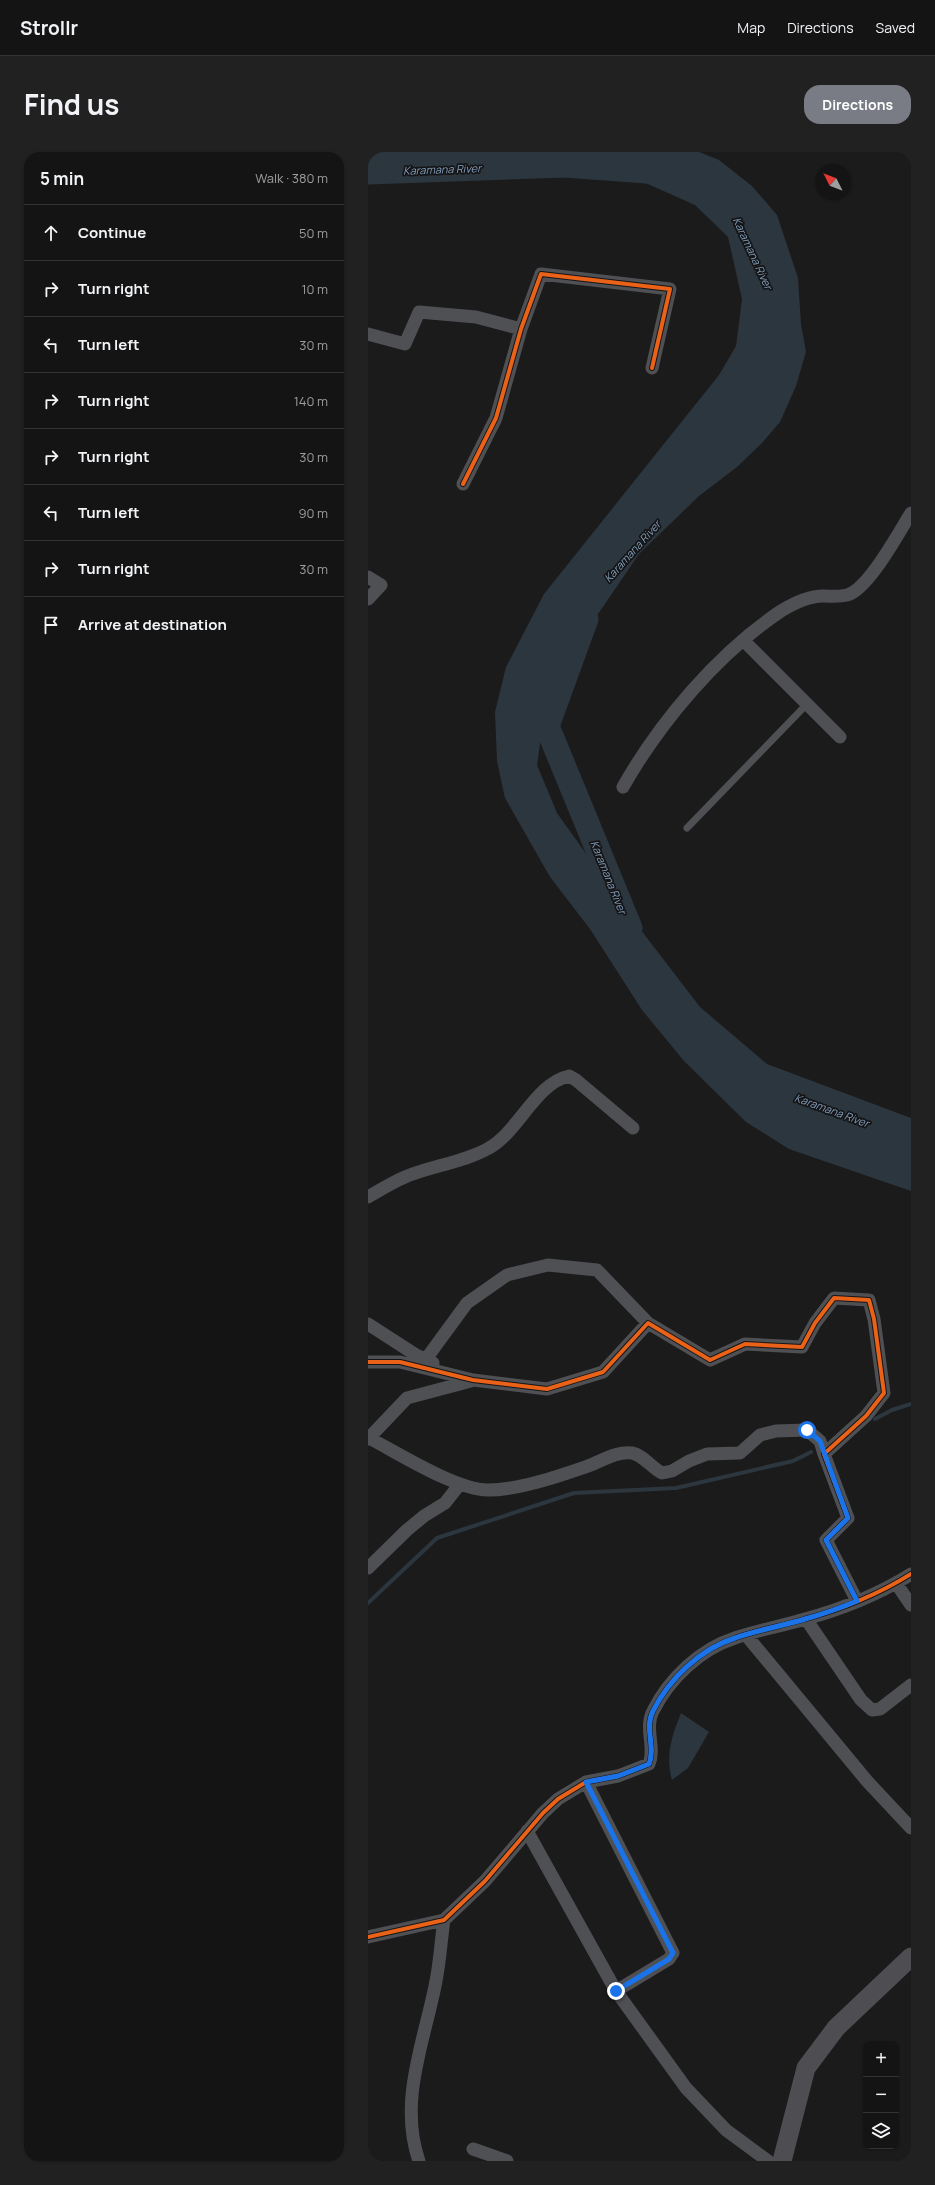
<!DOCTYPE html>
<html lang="en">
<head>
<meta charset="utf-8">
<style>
  body { margin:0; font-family:Manrope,sans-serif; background:#212122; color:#f1f3f6 }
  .controls { position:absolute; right:12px; bottom:12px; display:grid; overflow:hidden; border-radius:8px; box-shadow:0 1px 3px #0004 }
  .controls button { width:36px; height:36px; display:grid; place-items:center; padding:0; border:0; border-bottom:1px solid #333334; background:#141414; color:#f1f3f6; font:20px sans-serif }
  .compass { position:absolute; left:447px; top:12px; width:36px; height:36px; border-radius:50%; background:#141414; box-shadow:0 1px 3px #0004; rotate:312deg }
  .stop { position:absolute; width:12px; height:12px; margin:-9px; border:3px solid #1a73e8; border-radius:50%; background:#fff }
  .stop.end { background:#1a73e8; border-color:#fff; box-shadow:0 1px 4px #0008 }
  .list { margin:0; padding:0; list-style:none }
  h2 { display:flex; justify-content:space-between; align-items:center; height:52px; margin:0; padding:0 16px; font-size:17px }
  h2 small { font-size:13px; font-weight:400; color:#9d9ea0 }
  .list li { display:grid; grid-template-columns:26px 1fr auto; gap:12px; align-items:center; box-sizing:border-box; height:56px; padding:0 16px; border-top:1px solid #333334 }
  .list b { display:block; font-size:15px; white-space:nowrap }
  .list em { font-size:13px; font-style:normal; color:#9d9ea0 }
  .icon { flex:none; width:22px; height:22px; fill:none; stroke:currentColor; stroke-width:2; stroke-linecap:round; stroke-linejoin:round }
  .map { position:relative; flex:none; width:543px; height:2009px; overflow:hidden; border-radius:16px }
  header { display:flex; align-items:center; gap:24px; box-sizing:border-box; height:56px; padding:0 20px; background:#141414; border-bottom:1px solid #333334 }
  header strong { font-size:19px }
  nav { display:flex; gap:22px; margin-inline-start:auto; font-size:14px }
  .intro { display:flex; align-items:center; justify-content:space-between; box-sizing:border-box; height:96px; padding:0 24px }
  h1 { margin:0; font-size:28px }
  .button { padding:10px 18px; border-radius:16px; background:#797c84; color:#fff; font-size:14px; font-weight:700 }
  main { display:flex; gap:24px; padding:0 24px }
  aside { flex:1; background:#141414; border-radius:16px; box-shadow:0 1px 3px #0004 }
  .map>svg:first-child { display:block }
  .water { fill:#2c363e }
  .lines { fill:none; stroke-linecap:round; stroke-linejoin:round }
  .stream { stroke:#2c363e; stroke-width:4 }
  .river { stroke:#2c363e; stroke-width:25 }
  .lane { stroke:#4e5054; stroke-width:7 }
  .street { stroke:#4e5054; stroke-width:13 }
  .secondary { stroke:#4e4e52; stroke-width:19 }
  .cycleway-casing { stroke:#151517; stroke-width:6 }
  .cycleway { stroke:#ea6118; stroke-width:4 }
  .route { stroke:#1a73e8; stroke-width:5 }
  .labels { text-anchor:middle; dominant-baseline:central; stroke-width:3.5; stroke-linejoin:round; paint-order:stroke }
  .water-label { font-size:11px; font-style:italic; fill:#819db9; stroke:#151517 }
</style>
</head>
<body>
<header>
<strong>Strollr</strong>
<nav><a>Map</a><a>Directions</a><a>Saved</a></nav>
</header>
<div class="intro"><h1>Find us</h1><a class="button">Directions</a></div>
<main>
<aside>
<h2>5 min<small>Walk · 380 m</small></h2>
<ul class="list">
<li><svg class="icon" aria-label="ahead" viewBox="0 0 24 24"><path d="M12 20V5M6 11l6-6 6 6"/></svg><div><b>Continue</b></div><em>50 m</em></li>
<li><svg class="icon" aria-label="right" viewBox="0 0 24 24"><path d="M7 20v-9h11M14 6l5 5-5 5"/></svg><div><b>Turn right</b></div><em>10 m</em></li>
<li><svg class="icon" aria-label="left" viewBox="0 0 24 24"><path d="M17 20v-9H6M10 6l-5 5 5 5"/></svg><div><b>Turn left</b></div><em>30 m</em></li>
<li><svg class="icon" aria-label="right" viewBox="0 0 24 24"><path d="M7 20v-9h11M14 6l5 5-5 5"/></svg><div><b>Turn right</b></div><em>140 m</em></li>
<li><svg class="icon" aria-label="right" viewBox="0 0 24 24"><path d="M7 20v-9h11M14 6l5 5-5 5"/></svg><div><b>Turn right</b></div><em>30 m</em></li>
<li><svg class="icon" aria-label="left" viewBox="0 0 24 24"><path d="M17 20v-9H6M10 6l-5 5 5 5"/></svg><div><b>Turn left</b></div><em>90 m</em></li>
<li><svg class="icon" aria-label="right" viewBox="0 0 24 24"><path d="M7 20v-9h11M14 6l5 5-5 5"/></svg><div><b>Turn right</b></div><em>30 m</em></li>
<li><svg class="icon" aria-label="arrive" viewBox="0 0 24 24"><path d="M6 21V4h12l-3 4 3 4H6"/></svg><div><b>Arrive at destination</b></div></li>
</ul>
</aside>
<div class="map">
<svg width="543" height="2009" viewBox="0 0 543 2009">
  <rect width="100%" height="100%" fill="#1b1b1b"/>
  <!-- water -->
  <path class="water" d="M 0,0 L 331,0 L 351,8 L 384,34 L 409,63 L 430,126 L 433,172 L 438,200 L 428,234 L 412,270 L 394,291 L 369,315 L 331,344 L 271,402 L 213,487 L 178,549 L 169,613 L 189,661 L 266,769 L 332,855 L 399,912 L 543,966 L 543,1039 L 421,997 L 378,970 L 316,909 L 274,858 L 222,777 L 182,725 L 137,646 L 129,609 L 127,560 L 138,515 L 176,442 L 351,223 L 368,194 L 374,147 L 360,85 L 327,53 L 228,9 L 180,6 L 82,16 L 0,18 Z
    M 313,1561 L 341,1580 L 320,1616 L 304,1628 C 297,1604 304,1583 313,1561 Z"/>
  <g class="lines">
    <!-- stream -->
    <path class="stream" d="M 507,1267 L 524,1258 L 543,1252
      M 0,1451 L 69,1386 L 206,1341 L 308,1336 L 425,1309 L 443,1300"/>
    <!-- river -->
    <path class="river" d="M 0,20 L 196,13 L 279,19
      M 218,467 L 179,574 L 262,776"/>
    <!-- lane -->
    <path class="lane" d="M 319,676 L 439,552"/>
    <!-- street -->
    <path class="street" d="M 0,182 L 37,192 L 51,160 L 108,165 L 153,177
      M 95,332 L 128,266 L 153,177 L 173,122 L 302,137 L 284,216
      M 0,425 L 13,433 L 0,447
      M 376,489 L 472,585
      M 255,635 C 292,570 350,501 413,459 C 426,451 440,444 455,444 C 464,444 471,445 479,443 C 500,438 531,380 543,361
      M 0,1045 C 12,1038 25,1030 37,1025 C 63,1014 97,1010 121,996 C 150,980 168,931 201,924 L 208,928 L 265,976
      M 0,1172 L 48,1203 L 65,1211
      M 58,1207 L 99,1151 L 139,1123 L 180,1113 L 229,1118 L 280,1171
      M 0,1210 L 32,1210 L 105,1228 L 179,1237 L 235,1220 L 280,1171 L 342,1208 L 377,1192 L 434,1195 L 447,1171 L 466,1146 L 501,1148 L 506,1167 L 516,1241 L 498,1264 L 456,1302 L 480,1366 L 458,1388 L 489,1449
      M 1,1286 C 30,1301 88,1338 120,1338 C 151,1338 191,1324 220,1314 C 234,1309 248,1299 264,1301 C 275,1303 284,1316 294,1321 L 304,1319 L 321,1309 L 339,1302 L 372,1301 L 392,1283 L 408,1279 L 439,1278 L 452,1289 L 456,1302
      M 0,1287 L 39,1246 L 103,1229
      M 0,1416 L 39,1378 L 56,1364 L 77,1351 L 92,1332
      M 528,1431 L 543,1453
      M 438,1467 L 493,1548 L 504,1558 L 512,1557 L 543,1533
      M 378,1483 L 499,1629 L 543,1676
      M 218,1630 L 305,1801 L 301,1807 L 248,1839
      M 159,1679 L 248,1839 L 318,1936 L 358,1978 L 400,2009
      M 0,1785 L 76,1768 L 117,1729 L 175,1661 L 190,1647 L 218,1630 L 250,1624 L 281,1612 C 288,1596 276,1576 285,1559 C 301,1527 332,1497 367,1486 C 390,1478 414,1474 437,1467 C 474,1457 511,1442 543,1422
      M 105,1997 L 139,2009
      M 51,2009 C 30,1948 57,1888 68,1829 C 72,1809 73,1788 76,1768"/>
    <!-- secondary -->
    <path class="secondary" d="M 414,2009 L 438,1916 L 468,1876 L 543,1805"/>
    <!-- cycleway casing -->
    <g class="cycleway-casing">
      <path id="cycleway" d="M 95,332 L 128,266 L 153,177 L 173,122 L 302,137 L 284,216
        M 0,1210 L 32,1210 L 105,1228 L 179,1237 L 235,1220 L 280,1171 L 342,1208 L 377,1192 L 434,1195 L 447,1171 L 466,1146 L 501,1148 L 506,1167 L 516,1241 L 498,1264 L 456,1302 L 480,1366 L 458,1388 L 489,1449
        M 0,1785 L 76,1768 L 117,1729 L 175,1661 L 190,1647 L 218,1630 L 250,1624 L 281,1612 C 288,1596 276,1576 285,1559 C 301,1527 332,1497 367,1486 C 390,1478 414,1474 437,1467 C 474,1457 511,1442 543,1422"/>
    </g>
    <!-- cycleway -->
    <use href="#cycleway" class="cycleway"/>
  </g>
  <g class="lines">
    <!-- route -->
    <path class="route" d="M 248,1839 L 301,1807 L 305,1801 L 218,1630 L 250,1624 L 281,1612 C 288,1595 276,1576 285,1559 C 301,1527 332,1497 367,1486 C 390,1478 414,1474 437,1467 C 455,1462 472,1456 489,1449 L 458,1388 L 480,1366 L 452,1289 L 439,1278"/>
  </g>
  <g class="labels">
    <!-- water labels -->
    <g class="water-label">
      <text transform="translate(74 17) rotate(-2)">Karamana River</text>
      <text transform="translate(385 101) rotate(65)">Karamana River</text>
      <text transform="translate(264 399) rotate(-48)">Karamana River</text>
      <text transform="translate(241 725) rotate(68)">Karamana River</text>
      <text transform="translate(464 958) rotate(20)">Karamana River</text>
    </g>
  </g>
</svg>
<div class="controls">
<button>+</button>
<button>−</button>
<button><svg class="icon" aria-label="layers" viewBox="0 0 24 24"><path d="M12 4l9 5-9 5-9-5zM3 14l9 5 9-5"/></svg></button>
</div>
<svg class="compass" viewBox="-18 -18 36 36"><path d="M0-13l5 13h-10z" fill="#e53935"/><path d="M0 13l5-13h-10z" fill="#9d9ea0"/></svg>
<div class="stop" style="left:439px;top:1278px"></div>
<div class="stop end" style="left:248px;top:1839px"></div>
</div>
</main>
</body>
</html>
